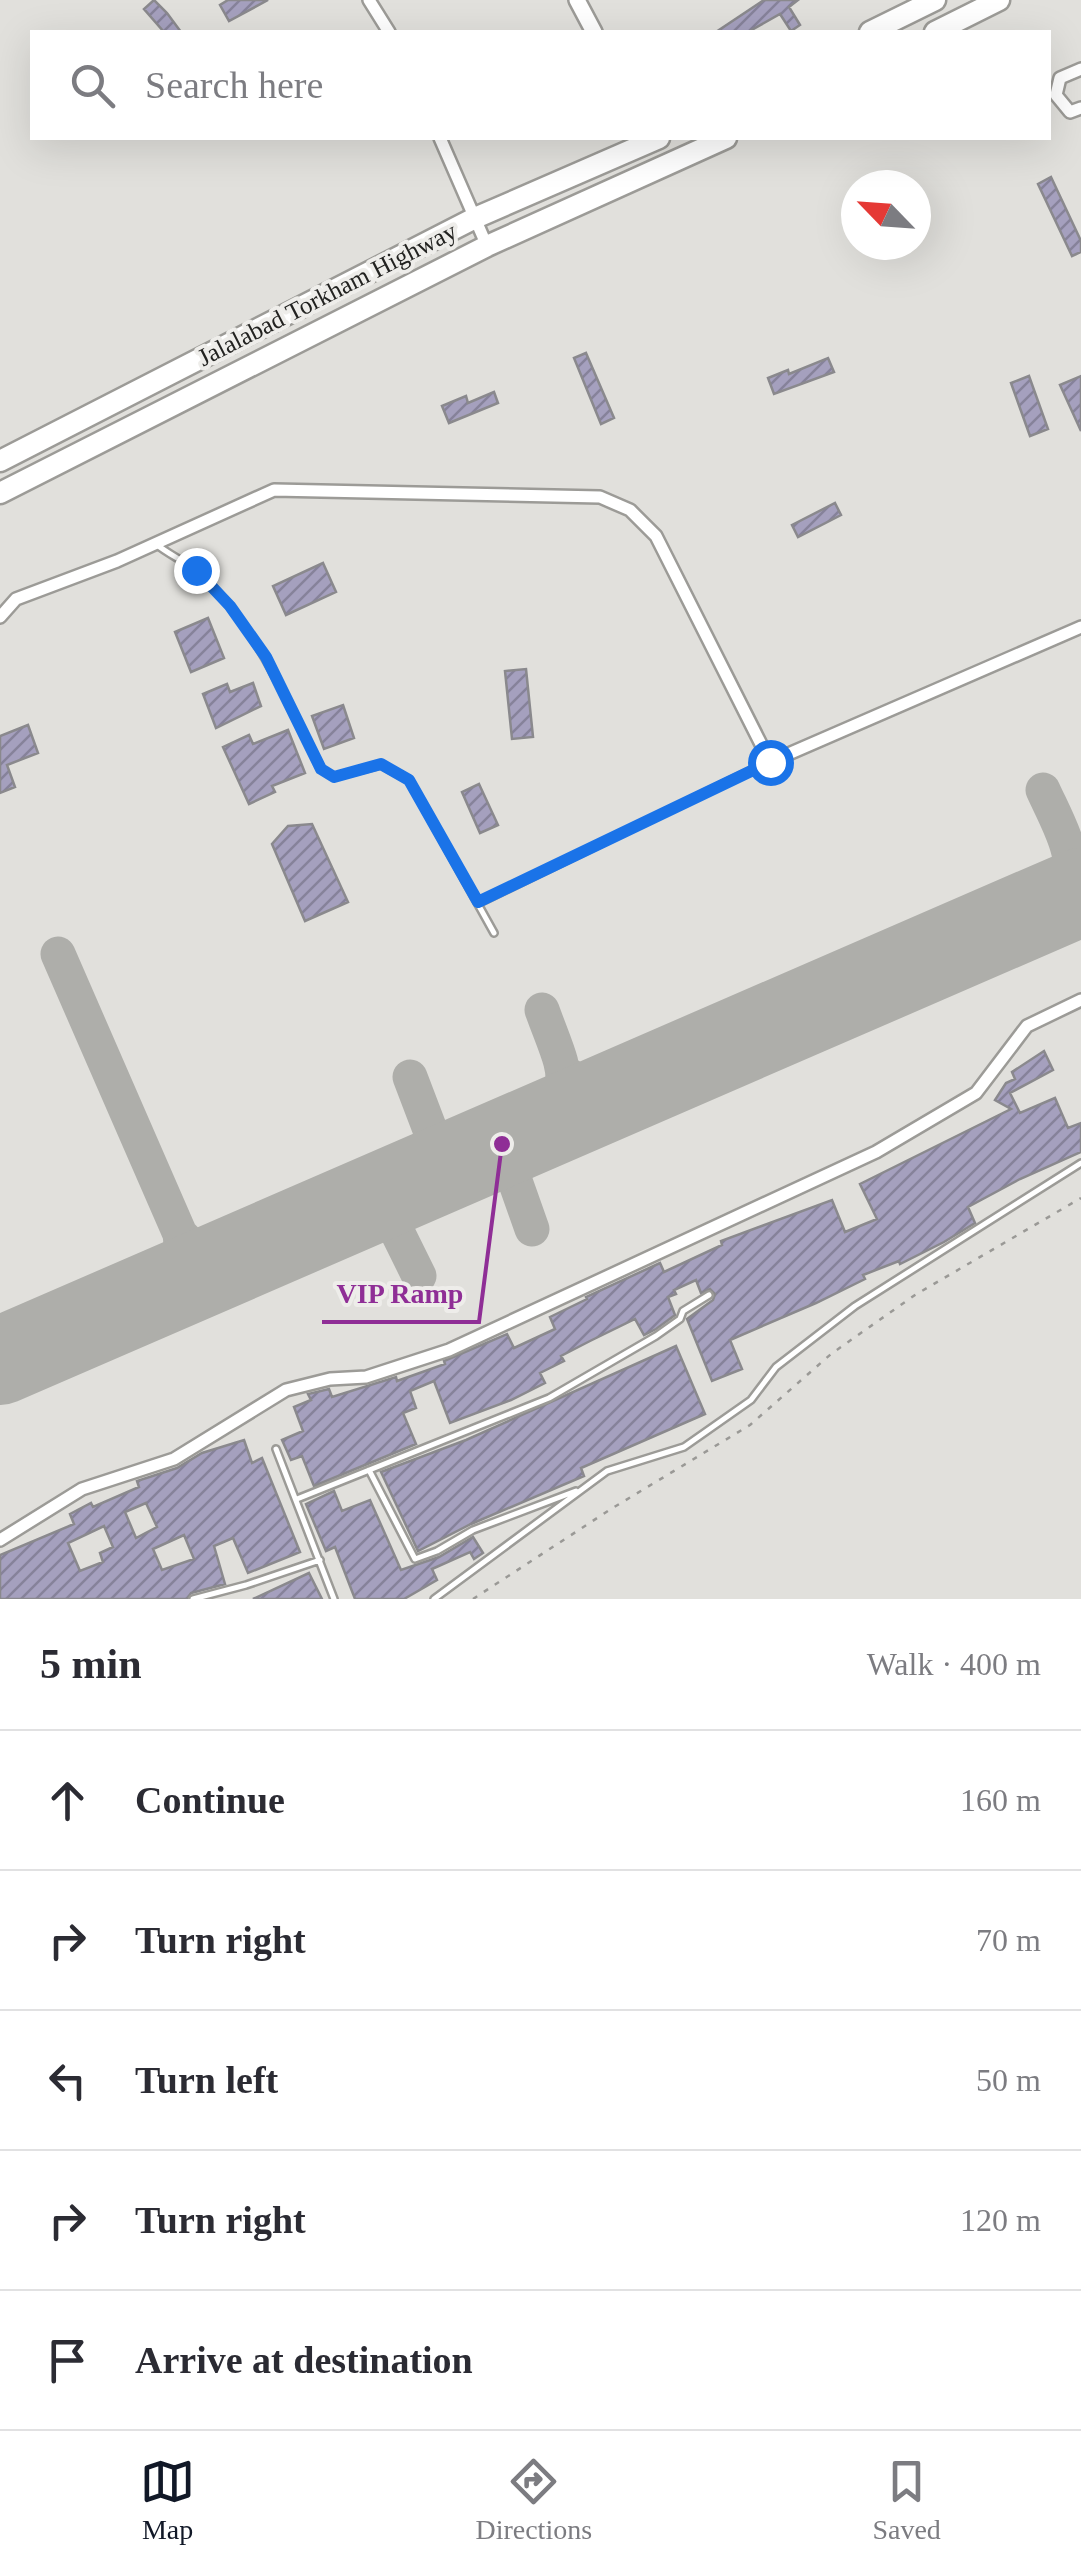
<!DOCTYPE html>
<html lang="en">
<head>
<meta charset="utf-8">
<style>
  body { margin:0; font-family:Georgia,serif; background:#f2f2f3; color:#2b2b33 }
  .compass { position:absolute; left:841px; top:170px; width:90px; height:90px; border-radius:50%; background:#fff; box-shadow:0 10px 40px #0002; rotate:295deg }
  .stop { position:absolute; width:30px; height:30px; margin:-22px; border:8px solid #1a73e8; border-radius:50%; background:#fff }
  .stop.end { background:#1a73e8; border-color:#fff; box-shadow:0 2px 10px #0008 }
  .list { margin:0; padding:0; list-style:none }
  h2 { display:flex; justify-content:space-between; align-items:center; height:130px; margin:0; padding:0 40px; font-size:42px }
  h2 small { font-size:32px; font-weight:400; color:#7c7c81 }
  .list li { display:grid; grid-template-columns:65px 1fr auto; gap:30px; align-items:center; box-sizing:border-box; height:140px; padding:0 40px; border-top:2px solid #e1e1e2 }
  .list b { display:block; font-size:38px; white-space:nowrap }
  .list em { font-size:32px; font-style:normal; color:#7c7c81 }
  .icon { flex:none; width:55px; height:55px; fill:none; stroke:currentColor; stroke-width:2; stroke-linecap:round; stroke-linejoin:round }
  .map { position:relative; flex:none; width:1081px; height:1599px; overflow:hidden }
  .search { position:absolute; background:#fff; box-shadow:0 10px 40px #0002; left:30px; right:30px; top:30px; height:110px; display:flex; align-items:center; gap:25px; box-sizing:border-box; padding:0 35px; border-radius:0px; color:#7c7c81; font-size:38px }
  .sheet { height:830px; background:#fff }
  nav { display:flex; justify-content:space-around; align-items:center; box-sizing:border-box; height:140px; border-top:2px solid #e1e1e2; background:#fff; font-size:28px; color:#7c7c81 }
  nav a { display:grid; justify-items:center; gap:5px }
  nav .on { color:#111827 }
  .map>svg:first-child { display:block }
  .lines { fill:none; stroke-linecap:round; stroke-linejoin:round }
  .taxiway { stroke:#aeaeaa; stroke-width:35 }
  .runway { stroke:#aeaeaa; stroke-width:88 }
  .building { fill:url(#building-hatch); stroke:#8a898d; stroke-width:2.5; fill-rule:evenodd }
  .lane-casing { stroke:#9c9b97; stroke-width:10 }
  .street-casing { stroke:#9c9b97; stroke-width:16 }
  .secondary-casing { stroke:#9c9b97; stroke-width:20 }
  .highway-casing { stroke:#9c9b97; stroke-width:25 }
  .path { stroke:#9a9996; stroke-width:2.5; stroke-dasharray:5 8; stroke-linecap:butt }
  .lane { stroke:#fff; stroke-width:5 }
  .street { stroke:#fff; stroke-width:11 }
  .secondary { stroke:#fff; stroke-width:15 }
  .highway { stroke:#fff; stroke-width:20 }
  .route { stroke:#1a73e8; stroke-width:12 }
  .labels { text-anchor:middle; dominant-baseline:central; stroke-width:8; stroke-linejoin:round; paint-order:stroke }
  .street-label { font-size:25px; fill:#222220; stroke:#eeedea }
  .leader { fill:none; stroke:#8f2e96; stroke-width:4 }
  .callout-dot { fill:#8f2e96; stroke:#eeedea; stroke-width:4 }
  .callout-label { font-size:28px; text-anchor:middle; font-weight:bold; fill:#8f2e96; stroke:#eeedea; stroke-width:8; stroke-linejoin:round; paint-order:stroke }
</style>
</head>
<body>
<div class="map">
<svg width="1081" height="1599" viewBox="0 0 1081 1599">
  <defs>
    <pattern id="building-hatch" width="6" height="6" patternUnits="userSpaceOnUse" patternTransform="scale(2.5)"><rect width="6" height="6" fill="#a5a0be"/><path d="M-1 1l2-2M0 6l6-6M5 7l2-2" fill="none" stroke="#86829a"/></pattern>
  </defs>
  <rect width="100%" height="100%" fill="#e1e0dc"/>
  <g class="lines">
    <!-- taxiway -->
    <path class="taxiway" d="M 1035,912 C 1046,905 1060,899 1067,888 C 1081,860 1055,817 1043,790
      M 58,954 L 180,1234 C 184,1262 173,1277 154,1295
      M 564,1072 C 597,1096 610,1090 647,1080
      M 410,1077 L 445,1169
      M 521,1136 C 582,1089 565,1074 542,1010
      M 502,1144 L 532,1229
      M 380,1197 L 419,1276
      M 180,1234 C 203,1260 223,1260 254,1251"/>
    <!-- runway -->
    <path class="runway" d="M 0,1361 L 1081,892"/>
  </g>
  <!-- building -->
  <path class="building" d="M 154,0 L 167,13 L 181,32 L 164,32 L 144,9 Z
    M 228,0 L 268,0 L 229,21 L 220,5 Z
    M 764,0 L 798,0 L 789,7 L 800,25 L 791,31 L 780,14 L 748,32 L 716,32 Z
    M 1051,177 L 1081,241 L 1081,252 L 1072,256 L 1038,184 Z
    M 586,353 L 614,418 L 601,424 L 574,358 Z
    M 828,358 L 834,372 L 774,394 L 768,378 L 788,370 L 789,374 Z
    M 1029,376 L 1048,429 L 1030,436 L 1011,383 Z
    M 1081,376 L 1081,431 L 1060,385 Z
    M 494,392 L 498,403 L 449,423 L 442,406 L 466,396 L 468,403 Z
    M 835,503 L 841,515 L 798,537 L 792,525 Z
    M 323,563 L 336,592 L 286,615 L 273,586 Z
    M 208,618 L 224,658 L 191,672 L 175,632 Z
    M 526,669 L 533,737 L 512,739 L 505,671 Z
    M 253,683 L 261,706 L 216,728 L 203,694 L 227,684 L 230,692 Z
    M 343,705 L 354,738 L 324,749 L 312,716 Z
    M 28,725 L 38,753 L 7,765 L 15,787 L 0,793 L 0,736 Z
    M 288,730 L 305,773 L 272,786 L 275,792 L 249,804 L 223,747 L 249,735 L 253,744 Z
    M 479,784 L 498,825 L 480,833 L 462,792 Z
    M 312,824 L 348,902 L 305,921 L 272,844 L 288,826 Z
    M 1044,1051 L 1053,1070 L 1010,1093 L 1020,1113 L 1055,1098 L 1068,1128 L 1081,1123 L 1081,1152 L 1020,1179 L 968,1207 L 975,1223 L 944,1242 L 900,1264 L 899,1261 L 863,1275 L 865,1279 L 816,1303 L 730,1340 L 742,1369 L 712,1381 L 687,1319 L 713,1300 L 715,1294 L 710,1289 L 701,1293 L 696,1280 L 674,1290 L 676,1294 L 668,1297 L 675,1315 L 656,1329 L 644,1335 L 635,1319 L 590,1341 L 561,1356 L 564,1361 L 540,1373 L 545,1383 L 511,1400 L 450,1423 L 434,1381 L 410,1391 L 416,1408 L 403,1413 L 416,1444 L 314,1486 L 302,1456 L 291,1460 L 282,1440 L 303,1431 L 294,1407 L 311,1400 L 308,1394 L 329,1389 L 332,1397 L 396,1377 L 397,1381 L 445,1364 L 444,1361 L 507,1334 L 514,1348 L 555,1329 L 550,1317 L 587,1299 L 586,1297 L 660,1263 L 664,1272 L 722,1245 L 721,1241 L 832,1200 L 845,1232 L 877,1219 L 860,1184 L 1011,1109 L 995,1100 L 1006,1083 L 1015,1079 L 1012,1072 Z
    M 676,1346 L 705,1414 L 581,1468 L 584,1476 L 471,1524 L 418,1551 L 381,1472 L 466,1440 Z
    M 244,1440 L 252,1463 L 262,1458 L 300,1552 L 248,1573 L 233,1538 L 214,1546 L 225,1584 L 191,1593 L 187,1599 L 0,1599 L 0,1555 L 74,1524 L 70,1514 L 91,1503 L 93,1507 L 139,1487 L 137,1481 L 177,1468 L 202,1453 ZM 146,1503 L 157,1527 L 136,1538 L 125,1512 ZM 104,1526 L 113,1547 L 100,1553 L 103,1562 L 80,1571 L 68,1543 ZM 184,1535 L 194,1559 L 162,1570 L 153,1549 Z
    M 334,1491 L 342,1511 L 370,1500 L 401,1570 L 439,1557 L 473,1537 L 483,1553 L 474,1559 L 470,1552 L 432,1569 L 437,1580 L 404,1599 L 355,1599 L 335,1547 L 326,1551 L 306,1504 Z
    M 309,1573 L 322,1599 L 253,1599 Z"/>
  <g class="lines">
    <!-- lane casing -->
    <g class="lane-casing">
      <path id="lane" d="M 156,544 C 169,555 187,562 200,574 C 257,628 287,700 321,769 L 334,777 L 381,765 L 409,780 L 494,933
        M 479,903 L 768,762
        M 276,1449 L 334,1599
        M 369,1470 L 415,1559 L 437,1551 L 473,1530 L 576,1491
        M 297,1499 L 549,1398 L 656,1336 L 680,1319 L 683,1311 L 709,1295
        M 193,1599 L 246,1585 L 320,1560
        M 434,1599 L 607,1471 L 684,1447 L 751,1400 L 776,1367 L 855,1306 L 1081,1163"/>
    </g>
    <!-- street casing -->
    <g class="street-casing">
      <path id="street" d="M 369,0 L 389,32
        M 1081,69 L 1060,78 L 1056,95 L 1070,112 L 1081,108
        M 440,138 L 487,246
        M 0,617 L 16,599 L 117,561 L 274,490 L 600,497 L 630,510 L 656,536 L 770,762 L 1081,627
        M 0,1540 L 82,1489 L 174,1459 L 286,1390 L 330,1379 L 366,1377 L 449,1350 L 876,1152 L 976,1093 L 1027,1026 L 1081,1000"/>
    </g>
    <!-- secondary casing -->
    <g class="secondary-casing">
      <path id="secondary" d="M 577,0 L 594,32"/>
    </g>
    <!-- highway casing -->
    <g class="highway-casing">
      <path id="highway" d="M 870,32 L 935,0
        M 935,32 L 999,0
        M 0,461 L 475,218 L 659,138
        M 0,493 L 487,246 L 726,138"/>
    </g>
    <!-- path -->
    <path class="path" d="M 473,1599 L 611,1509 L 750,1425 L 831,1354 L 915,1295 L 1081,1198"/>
    <!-- lane -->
    <use href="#lane" class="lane"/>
    <!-- street -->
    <use href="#street" class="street"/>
    <!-- secondary -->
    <use href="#secondary" class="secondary"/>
    <!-- highway -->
    <use href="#highway" class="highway"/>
  </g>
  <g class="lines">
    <!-- route -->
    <path class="route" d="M 196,570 L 230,606 L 266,657 L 321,769 L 334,777 L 381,764 L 409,780 L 478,902 L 770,762"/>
  </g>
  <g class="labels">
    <!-- street labels -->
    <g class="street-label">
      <text transform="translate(327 294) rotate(-27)">Jalalabad Torkham Highway</text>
    </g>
  </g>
  <!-- callouts -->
  <path class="leader" d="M502 1144L479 1322H322"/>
  <circle class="callout-dot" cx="502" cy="1144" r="10"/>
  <g class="callout-label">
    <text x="400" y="1303">VIP Ramp</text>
  </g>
</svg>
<svg class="compass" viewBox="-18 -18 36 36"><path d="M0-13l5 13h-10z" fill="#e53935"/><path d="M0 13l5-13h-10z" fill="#7c7c81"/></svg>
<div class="stop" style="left:770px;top:762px"></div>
<div class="stop end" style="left:196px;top:570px"></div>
<div class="search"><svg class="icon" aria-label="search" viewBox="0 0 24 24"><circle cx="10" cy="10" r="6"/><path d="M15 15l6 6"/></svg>Search here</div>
</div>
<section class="sheet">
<h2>5 min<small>Walk · 400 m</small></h2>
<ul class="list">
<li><svg class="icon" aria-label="ahead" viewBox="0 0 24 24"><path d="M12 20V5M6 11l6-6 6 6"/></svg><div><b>Continue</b></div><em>160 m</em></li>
<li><svg class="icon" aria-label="right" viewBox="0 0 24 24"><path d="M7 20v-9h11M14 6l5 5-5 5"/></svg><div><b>Turn right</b></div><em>70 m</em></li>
<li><svg class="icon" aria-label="left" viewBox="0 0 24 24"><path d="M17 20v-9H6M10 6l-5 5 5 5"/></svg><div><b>Turn left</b></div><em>50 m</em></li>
<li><svg class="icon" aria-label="right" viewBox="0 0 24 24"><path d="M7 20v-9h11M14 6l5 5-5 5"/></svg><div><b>Turn right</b></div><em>120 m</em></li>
<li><svg class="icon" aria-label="arrive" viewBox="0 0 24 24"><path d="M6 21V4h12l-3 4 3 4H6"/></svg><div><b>Arrive at destination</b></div></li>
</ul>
</section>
<nav>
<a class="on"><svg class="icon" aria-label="map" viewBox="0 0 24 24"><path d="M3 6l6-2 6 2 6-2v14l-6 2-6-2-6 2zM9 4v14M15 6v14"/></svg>Map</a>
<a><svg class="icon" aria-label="directions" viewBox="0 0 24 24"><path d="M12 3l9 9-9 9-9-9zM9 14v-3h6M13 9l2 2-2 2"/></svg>Directions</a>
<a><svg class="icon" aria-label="saved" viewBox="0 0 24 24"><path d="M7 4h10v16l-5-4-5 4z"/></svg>Saved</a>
</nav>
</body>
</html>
